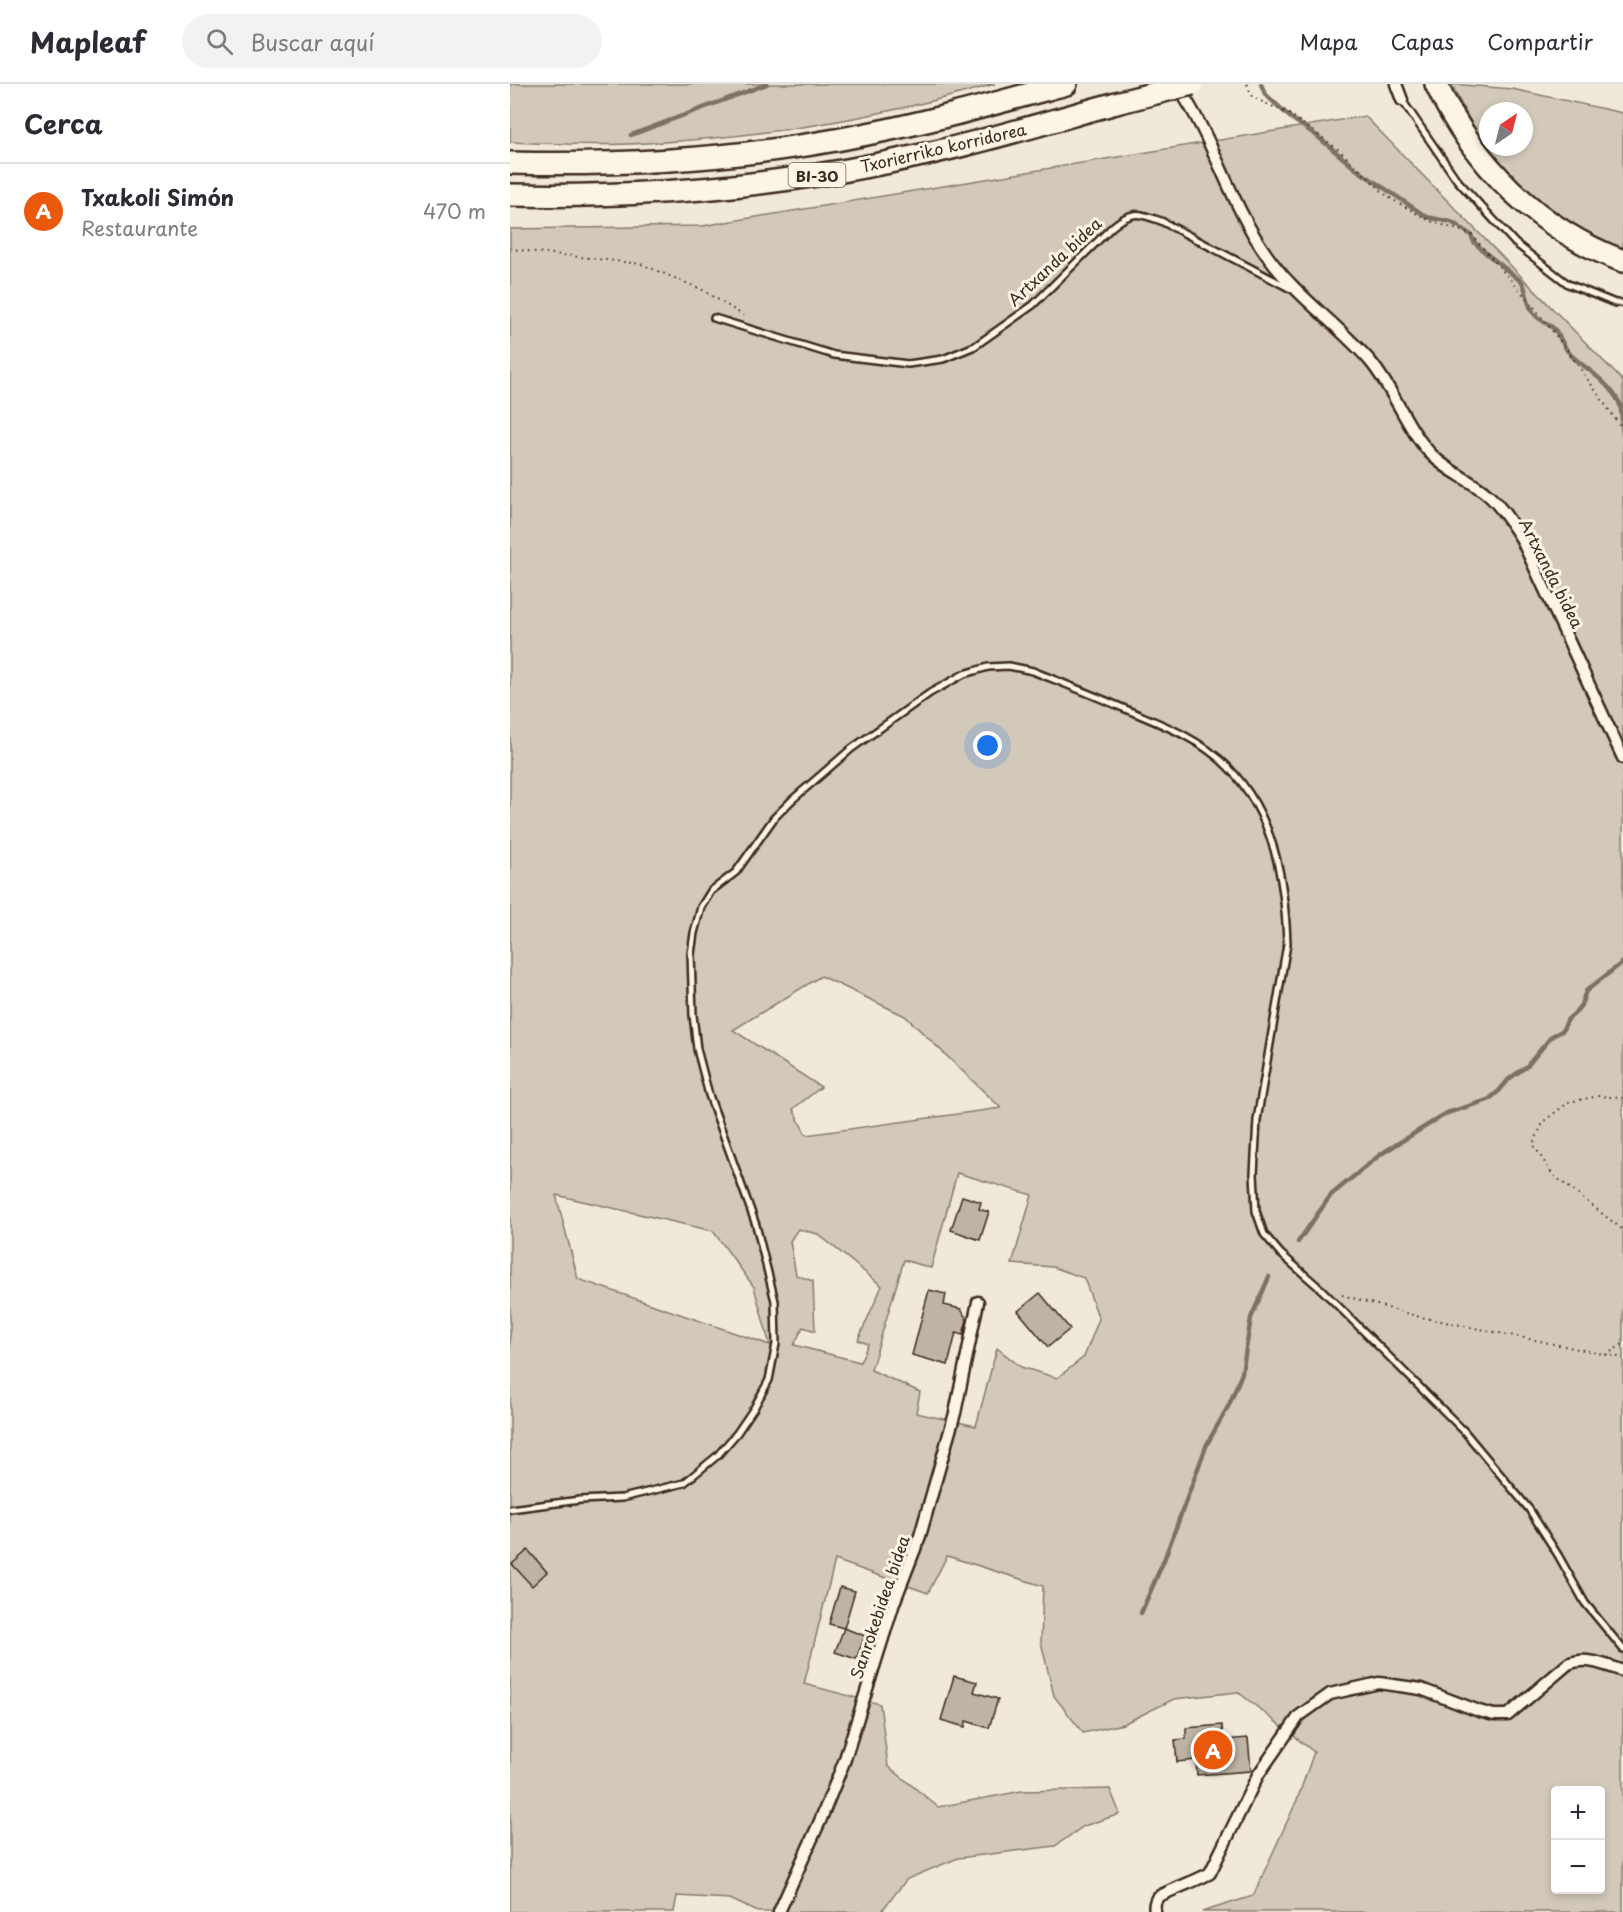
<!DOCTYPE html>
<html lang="es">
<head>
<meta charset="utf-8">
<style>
  body { margin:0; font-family:"Playpen Sans",sans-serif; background:#f2f2f3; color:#2b2b33 }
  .controls { position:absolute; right:18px; bottom:18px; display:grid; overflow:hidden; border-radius:6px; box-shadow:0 3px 9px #0003 }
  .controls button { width:54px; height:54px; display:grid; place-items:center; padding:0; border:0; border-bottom:2px solid #e1e1e2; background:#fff; color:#2b2b33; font:30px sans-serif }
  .compass { position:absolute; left:969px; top:18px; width:54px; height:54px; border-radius:50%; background:#fff; box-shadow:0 3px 9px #0003; rotate:35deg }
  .you { position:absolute; left:478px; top:662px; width:21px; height:21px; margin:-15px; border:4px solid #fff; border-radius:50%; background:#1a73e8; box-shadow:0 0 0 9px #1a73e833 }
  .badge { display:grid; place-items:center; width:39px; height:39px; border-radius:50%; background:#ea580c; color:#fff; font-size:20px; font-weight:700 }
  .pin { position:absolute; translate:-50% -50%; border:3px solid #fff; box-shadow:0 2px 6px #0006 }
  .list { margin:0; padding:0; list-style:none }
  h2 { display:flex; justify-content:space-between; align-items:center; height:78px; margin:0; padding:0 24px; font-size:26px }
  h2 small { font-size:20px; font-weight:400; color:#7c7c81 }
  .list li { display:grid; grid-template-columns:39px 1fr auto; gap:18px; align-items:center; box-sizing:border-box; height:96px; padding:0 24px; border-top:2px solid #e1e1e2 }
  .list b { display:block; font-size:22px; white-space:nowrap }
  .list p { margin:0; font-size:20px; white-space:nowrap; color:#7c7c81 }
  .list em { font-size:20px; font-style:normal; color:#7c7c81 }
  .icon { flex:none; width:33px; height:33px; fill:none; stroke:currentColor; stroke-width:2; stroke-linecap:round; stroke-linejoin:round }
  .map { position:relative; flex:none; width:1113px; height:1828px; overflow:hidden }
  header { display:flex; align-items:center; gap:36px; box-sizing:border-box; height:84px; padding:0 30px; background:#fff; border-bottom:2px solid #e1e1e2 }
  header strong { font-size:28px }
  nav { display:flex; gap:33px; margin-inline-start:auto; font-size:21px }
  .search { width:420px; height:54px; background:#f2f2f3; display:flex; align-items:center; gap:15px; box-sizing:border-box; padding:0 21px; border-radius:33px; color:#7c7c81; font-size:22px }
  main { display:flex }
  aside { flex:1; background:#fff }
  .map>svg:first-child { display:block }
  .green { fill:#d2c9ba; stroke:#867a6c; stroke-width:1.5; fill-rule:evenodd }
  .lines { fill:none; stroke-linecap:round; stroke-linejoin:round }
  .stream { stroke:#7e7163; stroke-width:4.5 }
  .building { fill:#beb3a4; stroke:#3b2a1e; stroke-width:1.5 }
  .service-casing { stroke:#3b2a1e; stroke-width:10 }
  .minor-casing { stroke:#3b2a1e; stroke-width:15 }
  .motorway-casing { stroke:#3b2a1e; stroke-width:26 }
  .path { stroke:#3b2a1e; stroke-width:2; stroke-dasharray:1.5 4.5; stroke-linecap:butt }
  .service { stroke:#fcf5e5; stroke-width:5 }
  .minor { stroke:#fcf5e5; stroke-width:10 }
  .motorway { stroke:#fcf5e5; stroke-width:21 }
  .motorway-bridge-casing { stroke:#3b2a1e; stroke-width:26; stroke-linecap:butt }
  .motorway-bridge { stroke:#fcf5e5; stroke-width:21 }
  .labels { text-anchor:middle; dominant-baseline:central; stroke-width:6; stroke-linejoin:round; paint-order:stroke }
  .shield { fill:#fcf5e5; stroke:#75675a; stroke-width:1.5 }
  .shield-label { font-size:15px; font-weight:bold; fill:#3b2a1e }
  .street-label { font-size:16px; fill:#3b2a1e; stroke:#fcf5e5 }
</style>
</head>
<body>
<header>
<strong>Mapleaf</strong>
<div class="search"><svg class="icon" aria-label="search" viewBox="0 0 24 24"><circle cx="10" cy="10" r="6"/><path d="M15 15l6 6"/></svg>Buscar aquí</div>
<nav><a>Mapa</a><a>Capas</a><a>Compartir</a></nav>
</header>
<main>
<aside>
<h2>Cerca<small></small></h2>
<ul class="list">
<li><span class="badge">A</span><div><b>Txakoli Simón</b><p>Restaurante</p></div><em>470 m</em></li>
</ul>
</aside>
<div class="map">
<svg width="1113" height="1828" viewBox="0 0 1113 1828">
  <rect width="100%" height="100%" fill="#f0e9d9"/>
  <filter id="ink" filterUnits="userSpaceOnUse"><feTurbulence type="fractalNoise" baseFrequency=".0167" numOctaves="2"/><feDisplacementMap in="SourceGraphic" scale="12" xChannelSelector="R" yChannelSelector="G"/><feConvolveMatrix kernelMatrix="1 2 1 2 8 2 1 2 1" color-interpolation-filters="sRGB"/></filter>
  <g filter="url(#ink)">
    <!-- green -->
    <path class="green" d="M 0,0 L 485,0 C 372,33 255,53 137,59 C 92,62 46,60 0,58 Z
      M 942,0 L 1002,5 L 1113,29 L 1113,165 C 1033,132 976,81 942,0 ZM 978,27 L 1014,27 L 1014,63 L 978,63 Z
      M 855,32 L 1113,297 L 1113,1828 L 692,1828 L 743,1812 L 787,1716 L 804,1668 L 728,1608 L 664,1615 L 613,1640 L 573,1649 L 544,1612 L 531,1558 L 533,1502 L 437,1472 L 418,1509 L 325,1476 L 294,1600 L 370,1620 L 378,1682 L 428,1723 L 512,1707 L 600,1705 L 610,1730 L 574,1742 L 545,1762 L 448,1774 L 397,1795 L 373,1825 L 375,1828 L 248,1828 L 220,1815 L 167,1812 L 164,1828 L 0,1828 L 0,145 L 192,142 ZM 311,892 L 395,932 L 491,1024 L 296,1051 L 283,1025 L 311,1003 L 223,946 ZM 447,1089 L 522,1111 L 502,1180 L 543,1183 L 574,1194 L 589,1235 L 574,1273 L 547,1294 L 511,1283 L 487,1264 L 466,1342 L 406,1329 L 410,1308 L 361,1286 L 394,1176 L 421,1184 ZM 46,1111 L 203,1147 L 244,1203 L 260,1261 L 68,1195 ZM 288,1145 L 308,1150 L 372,1202 L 348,1256 L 358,1260 L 350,1278 L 284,1261 L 293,1243 L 305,1247 L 303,1197 L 286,1191 L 280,1157 ZM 1046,1706 L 1090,1706 L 1090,1806 L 1046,1806 Z"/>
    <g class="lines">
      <!-- stream -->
      <path class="stream" d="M 751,0 L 755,10 L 781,34 L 807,52 L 846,85 L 917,133 L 941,138 L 948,142 L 961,151 L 964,158 L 977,170 L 1012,198 C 1018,209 1017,223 1026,232 C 1031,237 1040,240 1045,246 C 1051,254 1054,265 1063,273 C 1078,286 1098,298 1109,318 C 1113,327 1111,339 1113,350
        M 121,51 L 257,0
        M 788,1158 L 821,1111 L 871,1070 L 937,1029 L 978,1016 L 989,1007 L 999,995 L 1017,982 L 1042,952 L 1052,947 L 1058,935 L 1064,930 L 1071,921 L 1076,907 L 1113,878
        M 631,1529 L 654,1476 L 697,1360 L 719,1321 L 732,1289 L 741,1234 L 759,1193"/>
    </g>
    <!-- building -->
    <path class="building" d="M 452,1112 L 471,1118 L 469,1125 L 479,1128 L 470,1156 L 441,1146 Z
      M 419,1206 L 436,1210 L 434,1221 L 451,1225 L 457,1236 L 453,1251 L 446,1249 L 438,1281 L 402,1271 Z
      M 530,1209 L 560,1245 L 538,1263 L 508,1227 Z
      M 18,1466 L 37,1488 L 22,1502 L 2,1480 Z
      M 330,1503 L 345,1507 L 334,1544 L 319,1540 Z
      M 334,1544 L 355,1552 L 346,1575 L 325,1568 Z
      M 444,1592 L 467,1598 L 464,1608 L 488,1615 L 479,1644 L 456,1637 L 455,1643 L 431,1636 Z
      M 712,1641 L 713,1656 L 738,1654 L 741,1687 L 687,1691 L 686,1676 L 667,1678 L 665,1656 L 676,1655 L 676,1644 Z"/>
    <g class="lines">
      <!-- service casing -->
      <g class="service-casing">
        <path id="service" d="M 892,16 L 947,96 L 1005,159 L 1058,200 L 1105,219 L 1113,219
          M 204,234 L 324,271 L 398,280 L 433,275 L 465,262 L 523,221 L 602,143 C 622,126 628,129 651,137 L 781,205
          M 0,1425 L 70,1416 L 112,1414 L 174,1399 L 207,1372 L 227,1349 L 244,1324 L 259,1296 L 266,1260 L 265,1217 L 246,1141 L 199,1011 L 187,965 L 183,931 L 181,870 L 184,849 L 191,823 L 201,807 L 226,788 L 264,734 L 282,716 L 341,665 L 420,609 L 454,590 L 478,583 L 499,582 L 523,587 C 555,600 588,613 620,627 C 654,641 692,656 718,683 C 764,730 775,797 777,860 L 747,1036 L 744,1090 L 746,1127 L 754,1150 L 771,1170 L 812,1206 L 954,1347 L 1019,1425 L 1048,1471 L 1075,1519 L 1113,1565"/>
      </g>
      <!-- minor casing -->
      <g class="minor-casing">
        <path id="minor" d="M 886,0 L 892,16
          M 667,2 C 704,54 719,118 756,170 C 784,211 828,240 860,277 C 884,305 898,348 923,372 C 939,388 961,396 978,411 C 992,423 1001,439 1011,454 L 1113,674
          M 269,1828 L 310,1737 L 334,1678 L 384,1519 L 410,1452 L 445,1329 L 468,1218
          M 645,1828 C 644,1823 644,1819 647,1814 C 650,1810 691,1795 700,1789 L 748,1691 L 789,1632 L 820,1610 L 869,1599 L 911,1605 L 969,1627 L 984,1631 L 998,1631 L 1058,1580 C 1077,1572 1095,1581 1113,1587"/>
      </g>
      <!-- motorway casing -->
      <g class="motorway-casing">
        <path id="motorway" d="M 926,0 C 963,80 1029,146 1113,177
          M 0,79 C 120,82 240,74 357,50 C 424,37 490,18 556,0
          M 0,111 C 141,114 283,101 421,69 C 483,55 545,36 606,19"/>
      </g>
      <!-- path -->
      <path class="path" d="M 737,0 L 742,13 L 781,31 L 829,66 L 878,113 L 920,137 L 961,150 L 1024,223 L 1060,270 L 1113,346
        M 0,165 L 131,180 L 191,205 L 236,233
        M 1113,1014 L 1089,1012 L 1059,1018 L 1034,1037 L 1023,1060 L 1042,1090 L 1113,1146
        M 832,1211 L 906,1232 L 1113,1274
        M 1096,1271 L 1113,1260"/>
      <!-- service -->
      <use href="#service" class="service"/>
      <!-- minor -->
      <use href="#minor" class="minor"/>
      <!-- motorway -->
      <use href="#motorway" class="motorway"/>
      <!-- motorway-bridge casing -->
      <g class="motorway-bridge-casing">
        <path id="motorway-bridge" d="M 606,19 L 682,0"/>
      </g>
      <!-- motorway-bridge -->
      <use href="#motorway-bridge" class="motorway-bridge"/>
    </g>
  </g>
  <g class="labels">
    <!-- shield labels -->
    <rect class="shield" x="278.5" y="79" width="57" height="24" rx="4.5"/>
    <g class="shield-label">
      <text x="307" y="91">BI-30</text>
    </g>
    <!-- street labels -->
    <g class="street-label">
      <text transform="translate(433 63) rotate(-13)">Txorierriko korridorea</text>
      <text transform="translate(544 177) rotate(-43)">Artxanda bidea</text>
      <text transform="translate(1042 489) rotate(63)">Artxanda bidea</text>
      <text transform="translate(369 1523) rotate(-71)">Sanrokebidea bidea</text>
    </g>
  </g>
</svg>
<div class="controls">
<button>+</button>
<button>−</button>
</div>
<svg class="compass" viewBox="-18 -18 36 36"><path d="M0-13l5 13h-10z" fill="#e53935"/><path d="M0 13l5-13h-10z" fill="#7c7c81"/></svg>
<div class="you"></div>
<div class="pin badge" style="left:703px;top:1666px">A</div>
</div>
</main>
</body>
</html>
